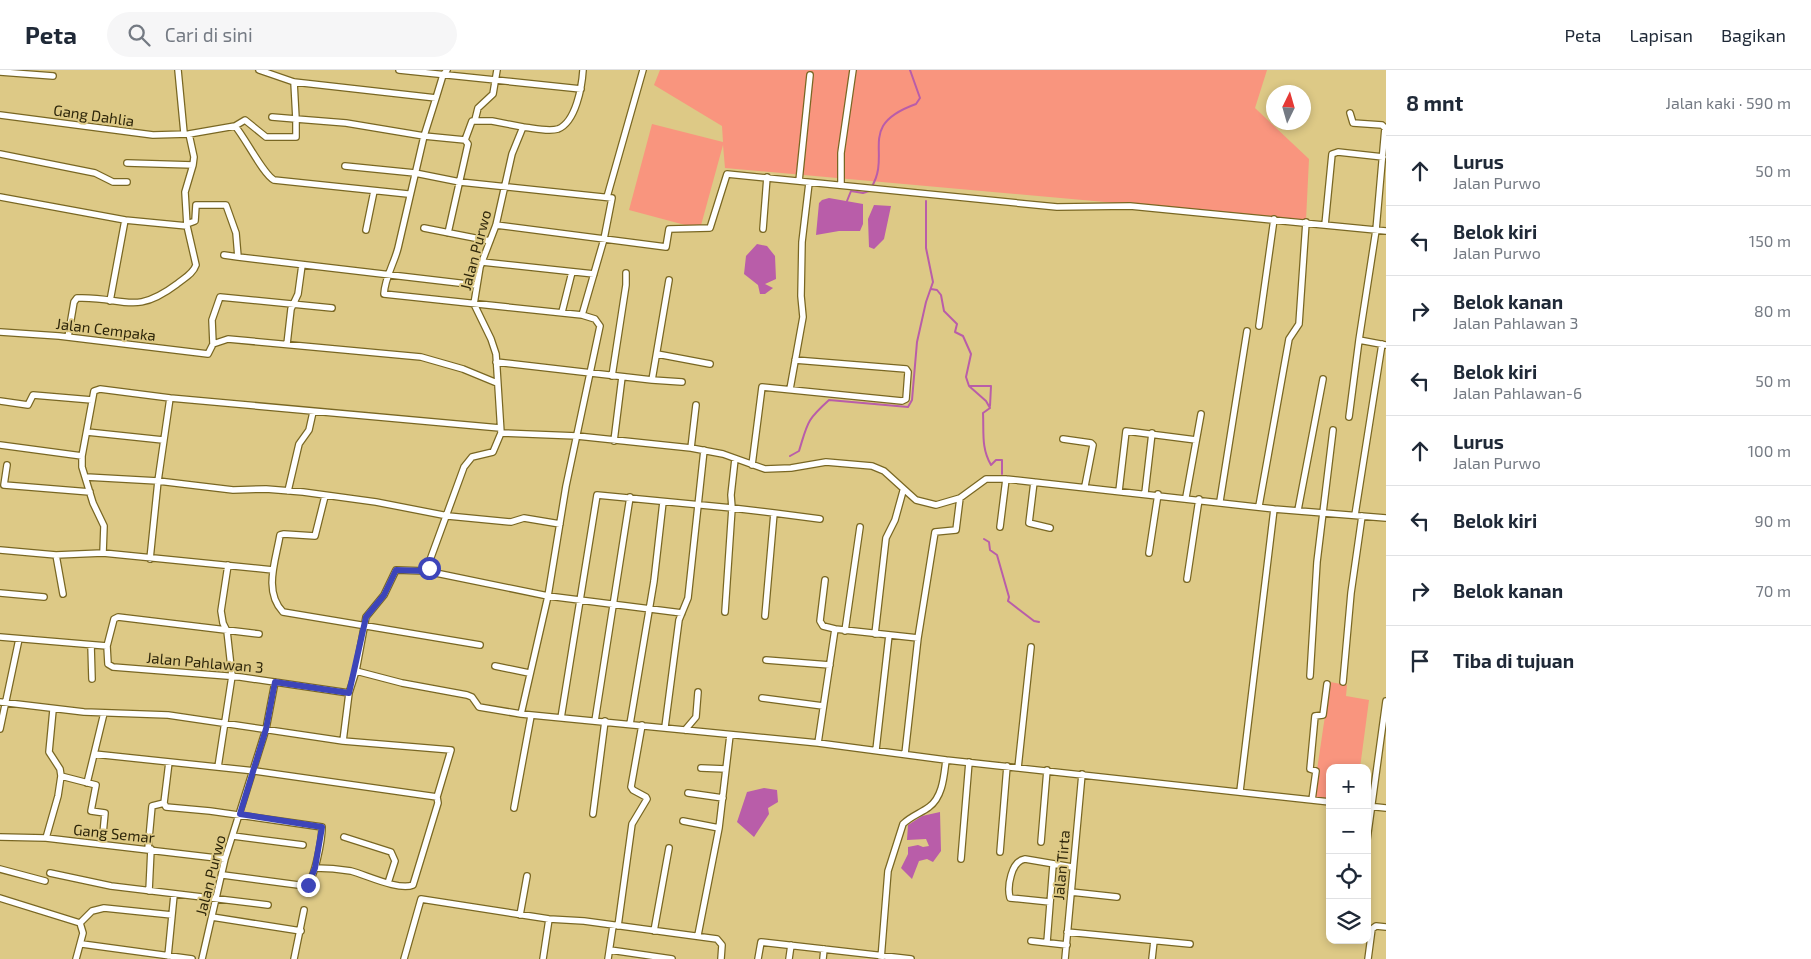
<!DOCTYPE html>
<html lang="id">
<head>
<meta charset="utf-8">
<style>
  body { margin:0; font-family:"Exo 2",sans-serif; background:#f6f6f7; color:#1f2937 }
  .controls { position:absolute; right:15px; bottom:15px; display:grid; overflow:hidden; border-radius:10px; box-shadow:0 2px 8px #0003 }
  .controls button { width:45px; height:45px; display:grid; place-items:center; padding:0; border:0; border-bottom:1px solid #e0e1e3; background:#fff; color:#1f2937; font:25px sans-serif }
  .compass { position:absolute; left:1266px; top:15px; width:45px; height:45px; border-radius:50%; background:#fff; box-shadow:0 2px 8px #0003; rotate:5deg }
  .stop { position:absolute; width:15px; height:15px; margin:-11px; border:4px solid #3d45b9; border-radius:50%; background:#fff }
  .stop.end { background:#3d45b9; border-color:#fff; box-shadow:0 1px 5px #0008 }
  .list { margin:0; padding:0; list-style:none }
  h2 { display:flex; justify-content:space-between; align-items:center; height:65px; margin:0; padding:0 20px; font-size:21px }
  h2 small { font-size:16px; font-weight:400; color:#747a83 }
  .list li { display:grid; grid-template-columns:32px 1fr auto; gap:15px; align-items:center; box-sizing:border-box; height:70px; padding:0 20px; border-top:1px solid #e0e1e3 }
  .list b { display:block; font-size:19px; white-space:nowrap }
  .list p { margin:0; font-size:16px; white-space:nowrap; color:#747a83 }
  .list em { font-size:16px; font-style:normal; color:#747a83 }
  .icon { flex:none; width:28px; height:28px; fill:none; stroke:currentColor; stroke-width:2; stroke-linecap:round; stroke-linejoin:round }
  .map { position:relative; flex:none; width:1386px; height:889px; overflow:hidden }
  header { display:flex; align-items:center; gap:30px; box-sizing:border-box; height:70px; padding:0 25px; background:#fff; border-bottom:1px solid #e0e1e3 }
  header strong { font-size:24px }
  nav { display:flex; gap:28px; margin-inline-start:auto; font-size:18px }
  .search { width:350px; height:45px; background:#f6f6f7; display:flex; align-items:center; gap:12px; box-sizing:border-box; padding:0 18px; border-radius:28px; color:#747a83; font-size:19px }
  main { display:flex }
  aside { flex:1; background:#fff }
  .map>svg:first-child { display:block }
  .green { fill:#f9957e }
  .water { fill:#b95da9 }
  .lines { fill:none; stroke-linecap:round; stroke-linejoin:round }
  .stream { stroke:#b95da9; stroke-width:2 }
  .minor-casing { stroke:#796723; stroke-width:8 }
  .minor { stroke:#fff; stroke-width:5.5 }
  .route { stroke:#3d45b9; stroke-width:6 }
  .labels { text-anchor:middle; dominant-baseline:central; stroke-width:4; stroke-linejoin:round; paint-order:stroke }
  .street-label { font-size:15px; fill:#2e260a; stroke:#ddc986 }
</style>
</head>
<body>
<header>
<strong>Peta</strong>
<div class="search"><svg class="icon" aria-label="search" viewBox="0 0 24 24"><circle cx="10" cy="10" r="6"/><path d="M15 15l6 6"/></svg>Cari di sini</div>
<nav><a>Peta</a><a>Lapisan</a><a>Bagikan</a></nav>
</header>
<main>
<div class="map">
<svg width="1386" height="889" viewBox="0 0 1386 889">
  <rect width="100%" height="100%" fill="#ddc986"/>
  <!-- green -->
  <path class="green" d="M 660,0 L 1267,0 L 1255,38 L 1309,89 L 1306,150 L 725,98 L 723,75 L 700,159 L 629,140 L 652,54 L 723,72 L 722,56 L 654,15 Z
    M 1330,612 L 1347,615 L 1346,626 L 1369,630 L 1360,698 L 1330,698 L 1330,729 L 1313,727 Z"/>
  <!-- water -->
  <path class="water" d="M 829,128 L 863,134 L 863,154 L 860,161 L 839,161 L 816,165 L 819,133 L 822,130 Z
    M 874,135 L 891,136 L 884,169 L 874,179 L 869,177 L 868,149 Z
    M 757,174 L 767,176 L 775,186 L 776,209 L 765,214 L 773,218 L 765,224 L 760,224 L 758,215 L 744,204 L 746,186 Z
    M 764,718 L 777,720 L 778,732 L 768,738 L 769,744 L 754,767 L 737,752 L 747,722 Z
    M 940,742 L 941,781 L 933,792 L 927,789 L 919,791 L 912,809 L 901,798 L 908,784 L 908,777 L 918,775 L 923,777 L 929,776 L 926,769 L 907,770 L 908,755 L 922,746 Z"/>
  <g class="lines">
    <!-- stream -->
    <path class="stream" d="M 871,118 C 893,83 855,56 916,34 L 920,28 L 910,0
      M 847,131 L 851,121 L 863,123 L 869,121
      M 931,219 L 937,220 L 941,225 L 944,241 L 957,254 L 955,262 L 963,266 L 971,284 L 966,307 L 969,316 L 986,331 L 990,338 L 983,343 C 984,362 981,378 991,395 L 996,390 L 1002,390 L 1002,404
      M 969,316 L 991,316 L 990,336
      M 790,386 L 799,381 C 808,352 806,351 829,330 L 908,337 L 912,330 L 917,272 L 926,232 L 933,212 L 926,178 L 926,131
      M 984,469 L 989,472 L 990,480 L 997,485 L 1009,527 L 1008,531 L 1034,551 L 1039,552"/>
    <!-- minor casing -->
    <g class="minor-casing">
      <path id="minor" d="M 178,0 L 184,63
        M 259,0 L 294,12 L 436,28 L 443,5 L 447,0
        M 399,0 L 581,19
        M 0,2 L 53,6
        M 294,12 L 296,49 L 346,53 L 424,66 L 436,28
        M 1350,43 L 1353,53 L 1382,55 L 1385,58 L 1376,160 L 1359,270 L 1386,275
        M 0,45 L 153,65 L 189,64 L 235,56 C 246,69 263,104 274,110 L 408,124
        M 475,50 L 478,38 L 493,24 L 497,0
        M 235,56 L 245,50 L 266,67 L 296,67 L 296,49 L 272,47
        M 465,70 L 424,66 L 398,178 C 394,194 385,207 384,224 L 582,245 L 595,249 L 600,256 L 566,416 L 548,526 L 521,644
        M 0,84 L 95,103 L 113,112 L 127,112
        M 127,93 L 193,95
        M 345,96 L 415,103 L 460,112 L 612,128 L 604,169 L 582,245
        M 799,111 L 810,5
        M 841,115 L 841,83 L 853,0
        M 0,127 L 125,150 L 187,156 L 196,195 C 193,204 184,208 177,214 C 133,247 124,226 77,228 L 74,232 L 68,267
        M 607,127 L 643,0
        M 187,154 L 195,151 L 196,135 L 226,135 L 236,163 L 238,187 L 476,215
        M 496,155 L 666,177 L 669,159 L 710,158 L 727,104 L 1057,137 L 1130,136 L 1386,161
        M 1325,155 L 1332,84 L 1338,82 L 1383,87
        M 187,156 L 185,122 L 193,95 L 194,87 L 189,64
        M 424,158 L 490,171
        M 763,159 L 767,107
        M 366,160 L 374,121
        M 448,163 L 468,74 L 465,70 L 472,51 L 492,51 L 523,57
        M 224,185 L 238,187
        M 482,192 L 594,204
        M 669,210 L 652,310 L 682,312
        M 110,231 L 125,150
        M 562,242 L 572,202
        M 1259,256 L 1274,149
        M 0,262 L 59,266 L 208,284 L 213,274 L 228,269 L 421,287 L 463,299 L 497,313
        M 213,274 L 212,250 L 220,227 L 332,238
        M 287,274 L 291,239 L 298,224 L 302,195
        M 657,284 L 710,294
        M 496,292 L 652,310
        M 612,306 L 626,215 L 626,203
        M 790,319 L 803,247 L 801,226 L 802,172 L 809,113
        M 0,331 L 28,335 L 33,325 L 92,330
        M 1349,347 L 1359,270
        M 87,362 L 163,370
        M 501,363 L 577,366 L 691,378 L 723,384 L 765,399 L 791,398 L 826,392 L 872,396 L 884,401 L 916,430 L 936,435 L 960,428 L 986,409 L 1006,409 L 1274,439 L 1386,448
        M 1063,369 L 1091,373 L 1093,375 L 1085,416
        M 614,371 L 622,307
        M 0,375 L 82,386
        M 691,378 L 696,335
        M 735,389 L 731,425 L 732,438 L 774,443 L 765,546
        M 7,395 L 4,415 L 90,422
        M 752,395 L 762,317 L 902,331 L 906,329 L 908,302 L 906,299 L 795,290
        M 86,407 L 158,411 L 233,420 L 266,419 L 303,422 L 376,432 L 448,446 L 511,452 L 524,448 L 560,454
        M 1034,412 L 1029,453 L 1050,458
        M 288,421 L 299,374 L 309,360 L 313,342
        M 1119,421 L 1126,361 L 1196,370
        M 1145,423 L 1152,363
        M 325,426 L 315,466 L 284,464 L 280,465 C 276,490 263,521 283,542 L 480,575
        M 1186,427 L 1201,344
        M 1220,431 L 1247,261
        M 1259,436 L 1289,269 L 1299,254 L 1306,152
        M 1298,440 L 1323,309
        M 774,443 L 820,449
        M 1355,445 L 1382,274
        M 1000,457 L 1006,409
        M 0,480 L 56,485 L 103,483 L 273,500
        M 103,483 L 104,456 L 93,433 L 82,397 L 82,386 L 94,321 L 100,319 L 170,328
        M 1149,483 L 1158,424
        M 56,485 L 63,524
        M 150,489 L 158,411 L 170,328 L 500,358
        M 426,501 L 464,397 L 472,387 L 493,382 L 501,363 L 496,284 L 491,269 L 474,234 L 480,197 L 496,155 L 512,84 L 523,57 C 533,58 548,62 558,59 C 576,52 582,16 583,0
        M 1187,509 L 1199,429
        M 825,510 L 820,551 L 823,556 L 835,559
        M 0,523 L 44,527
        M 845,561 L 860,457
        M 259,564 L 118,547 L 114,549 L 107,576 L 108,594 L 113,597 L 240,607 L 349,623
        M 875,564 L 886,468 L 895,450 L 903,421
        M 0,567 L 107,576
        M 91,575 L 92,609
        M 766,590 L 830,595
        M 495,596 L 529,603
        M 356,601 L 402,613 L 467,625 L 472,627 L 479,637 L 521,644 L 818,673 L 946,690 L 1330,732
        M 1310,606 L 1317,492 L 1333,360
        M 1343,612 L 1351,523 L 1362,446
        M 762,628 L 823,636
        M 0,632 L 84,642 L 168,645 L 343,671 L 451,680 L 437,727 L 438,733 L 413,815 C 399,821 366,805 351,801 C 339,799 327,798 315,798
        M 561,648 L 597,425 L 732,438 L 725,542
        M 595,651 L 630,427
        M 630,654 L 654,511 L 663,432
        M 665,657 L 679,550 L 688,528 L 704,380
        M 0,659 L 19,569
        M 685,660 L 696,647 L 698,622
        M 343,671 L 349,623 L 356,601 L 366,547 L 384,525 L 396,500 L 426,501 L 548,526 L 682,543
        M 818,673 L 835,559 L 918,568
        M 876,680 L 889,565
        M 94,684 L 255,701 L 437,727
        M 905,684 L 918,568 L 935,462 L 956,460 L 960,428
        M 169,692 L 164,733 L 166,737 L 210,741 L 322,757 C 322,769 315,809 306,816 L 223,805
        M 218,697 L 232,606 L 227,561 L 223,553 L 221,541 L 228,495
        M 701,698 L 726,699
        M 1018,698 L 1031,577
        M 61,706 L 96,715 L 91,741 L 105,743 L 102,774
        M 87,713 L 104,643
        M 1240,721 L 1274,439
        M 688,723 L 723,728
        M 1312,730 L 1316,701 L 1310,699 L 1315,646 L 1323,645 L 1327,614
        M 1367,736 L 1386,738
        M 514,738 L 531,646
        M 593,744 L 605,651
        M 683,751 L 719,758
        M 233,766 L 303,775
        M 0,767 L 46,768 L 225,789
        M 344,767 L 391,782 L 395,791 L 388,813
        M 46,768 L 58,726 L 61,706 L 60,699 L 49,682 L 53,640
        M 1367,770 L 1386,631
        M 1041,772 L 1047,700
        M 148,779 L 152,736 L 164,733
        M 1000,782 L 1007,696
        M 961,789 L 969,692
        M 0,799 L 45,811
        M 50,803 L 111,816 L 268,835
        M 149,821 L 151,779
        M 1071,822 L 1117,827
        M 0,828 L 80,853
        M 1050,832 L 1010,828 C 1007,817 1011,791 1025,789 L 1072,797
        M 520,845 L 527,806
        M 212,847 L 301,861
        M 80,853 L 92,841 L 104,838 L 172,845
        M 618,856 L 632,754 L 647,729 L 646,727 L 633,720 L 631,717 L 642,655
        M 654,861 L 669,778
        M 1067,862 L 1190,874
        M 698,865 L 719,758 L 730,665
        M 1031,871 L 1067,875
        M 1047,872 L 1053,795
        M 82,874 L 192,889
        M 610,880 L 672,889
        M 168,886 L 174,825
        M 76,889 L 83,863 L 80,853
        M 202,889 L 225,789 L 266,659 L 275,612
        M 294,889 L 304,840
        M 404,889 L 421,829 L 549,849 L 584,851 L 717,869 L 722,875 L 721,889
        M 543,889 L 549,849
        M 608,889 L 613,856
        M 758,889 L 761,872 L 911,889
        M 789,889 L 791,875
        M 823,889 L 824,879
        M 881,889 L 888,801 L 903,754 C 911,746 921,743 929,737 C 943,727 944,705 946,690
        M 1065,889 L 1082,704
        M 1152,889 L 1154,871
        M 1368,889 L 1372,859 L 1376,856 L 1386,857"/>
    </g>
    <!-- minor -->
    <use href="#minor" class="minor"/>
  </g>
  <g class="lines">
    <!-- route -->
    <path class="route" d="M 308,815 L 315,798 L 322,757 L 240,744 L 266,659 L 275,612 L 349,623 L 366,547 L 384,525 L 396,500 L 426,501 L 429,498"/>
  </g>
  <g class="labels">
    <!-- street labels -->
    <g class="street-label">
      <text transform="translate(94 45) rotate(8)">Gang Dahlia</text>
      <text transform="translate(475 180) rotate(-75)">Jalan Purwo</text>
      <text transform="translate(106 259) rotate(7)">Jalan Cempaka</text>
      <text transform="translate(205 592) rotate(5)">Jalan Pahlawan 3</text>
      <text transform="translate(114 763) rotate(6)">Gang Semar</text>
      <text transform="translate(1061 795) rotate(-85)">Jalan Tirta</text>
      <text transform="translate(210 805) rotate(-76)">Jalan Purwo</text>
    </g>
  </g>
</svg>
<div class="controls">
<button>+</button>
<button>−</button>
<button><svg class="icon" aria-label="locate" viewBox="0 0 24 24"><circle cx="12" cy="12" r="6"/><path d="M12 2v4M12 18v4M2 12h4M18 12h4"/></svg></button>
<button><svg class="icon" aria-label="layers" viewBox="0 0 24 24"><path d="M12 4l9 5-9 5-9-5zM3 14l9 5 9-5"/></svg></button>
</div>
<svg class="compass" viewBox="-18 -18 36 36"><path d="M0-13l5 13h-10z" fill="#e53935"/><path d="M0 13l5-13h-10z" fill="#747a83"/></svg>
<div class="stop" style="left:429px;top:498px"></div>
<div class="stop end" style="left:308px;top:815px"></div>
</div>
<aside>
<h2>8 mnt<small>Jalan kaki · 590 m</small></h2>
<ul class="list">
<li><svg class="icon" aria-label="ahead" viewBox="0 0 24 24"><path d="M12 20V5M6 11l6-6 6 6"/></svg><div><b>Lurus</b><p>Jalan Purwo</p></div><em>50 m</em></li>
<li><svg class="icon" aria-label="left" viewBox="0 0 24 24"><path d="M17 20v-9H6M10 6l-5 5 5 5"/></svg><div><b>Belok kiri</b><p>Jalan Purwo</p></div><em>150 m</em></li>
<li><svg class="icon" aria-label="right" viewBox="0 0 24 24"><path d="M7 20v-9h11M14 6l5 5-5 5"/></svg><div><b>Belok kanan</b><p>Jalan Pahlawan 3</p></div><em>80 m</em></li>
<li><svg class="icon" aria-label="left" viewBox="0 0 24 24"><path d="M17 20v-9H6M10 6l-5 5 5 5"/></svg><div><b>Belok kiri</b><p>Jalan Pahlawan-6</p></div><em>50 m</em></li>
<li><svg class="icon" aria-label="ahead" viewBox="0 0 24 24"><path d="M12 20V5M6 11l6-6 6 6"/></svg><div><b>Lurus</b><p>Jalan Purwo</p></div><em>100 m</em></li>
<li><svg class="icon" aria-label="left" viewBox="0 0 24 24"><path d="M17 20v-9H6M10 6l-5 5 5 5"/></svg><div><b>Belok kiri</b></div><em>90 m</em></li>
<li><svg class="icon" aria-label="right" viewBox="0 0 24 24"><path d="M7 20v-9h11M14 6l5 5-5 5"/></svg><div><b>Belok kanan</b></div><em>70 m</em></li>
<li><svg class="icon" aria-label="arrive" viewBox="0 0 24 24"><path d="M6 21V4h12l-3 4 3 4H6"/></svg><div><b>Tiba di tujuan</b></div></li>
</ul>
</aside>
</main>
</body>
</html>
